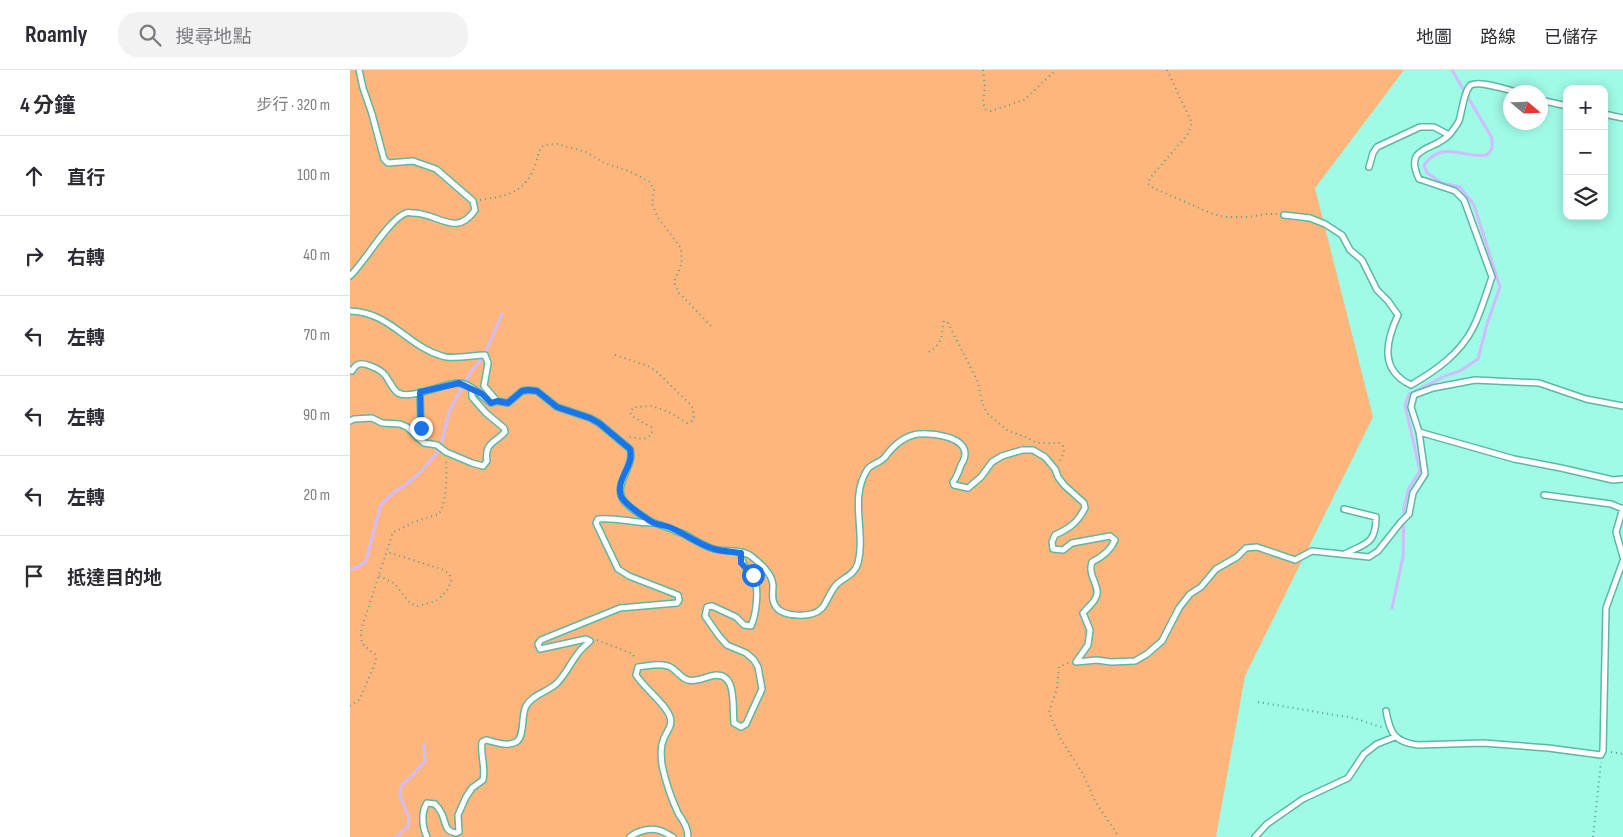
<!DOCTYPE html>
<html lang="zh-TW">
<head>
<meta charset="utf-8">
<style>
  body { margin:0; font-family:"Sofia Sans Condensed","Noto Sans TC",sans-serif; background:#f2f2f3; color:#2b2b33 }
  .controls { position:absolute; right:15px; top:15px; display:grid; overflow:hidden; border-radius:10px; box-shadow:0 2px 12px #0003 }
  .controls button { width:45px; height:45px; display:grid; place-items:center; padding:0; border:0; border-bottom:1px solid #e1e1e2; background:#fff; color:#2b2b33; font:25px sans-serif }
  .compass { position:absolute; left:1153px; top:15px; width:45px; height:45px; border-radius:50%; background:#fff; box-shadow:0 2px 12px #0003; rotate:109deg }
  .stop { position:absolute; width:15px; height:15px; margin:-11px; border:4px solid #1a73e8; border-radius:50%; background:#fff }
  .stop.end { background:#1a73e8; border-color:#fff; box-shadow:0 1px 5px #0008 }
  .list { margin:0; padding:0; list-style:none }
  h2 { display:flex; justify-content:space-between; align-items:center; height:65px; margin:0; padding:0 20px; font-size:21px }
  h2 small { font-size:16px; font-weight:400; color:#7c7c81 }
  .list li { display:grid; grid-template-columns:32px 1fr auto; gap:15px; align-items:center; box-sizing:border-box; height:80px; padding:0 20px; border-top:1px solid #e1e1e2 }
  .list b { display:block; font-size:19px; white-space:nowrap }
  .list em { font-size:16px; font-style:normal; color:#7c7c81 }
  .icon { flex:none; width:28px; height:28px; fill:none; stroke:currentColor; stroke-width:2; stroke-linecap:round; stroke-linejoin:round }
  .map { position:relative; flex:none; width:1273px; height:767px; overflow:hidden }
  header { display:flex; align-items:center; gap:30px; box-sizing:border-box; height:70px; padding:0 25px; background:#fff; border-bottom:1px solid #e1e1e2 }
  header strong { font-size:24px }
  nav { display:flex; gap:28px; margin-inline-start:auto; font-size:18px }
  .search { width:350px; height:45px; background:#f2f2f3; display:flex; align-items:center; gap:12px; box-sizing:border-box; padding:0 18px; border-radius:20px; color:#7c7c81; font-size:19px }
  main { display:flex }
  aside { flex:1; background:#fff }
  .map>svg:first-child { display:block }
  .green { fill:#ffb67c }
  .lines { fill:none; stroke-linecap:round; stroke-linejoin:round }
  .stream { stroke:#d1bcff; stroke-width:3 }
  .service-casing { stroke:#5db7a5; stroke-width:8 }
  .path { stroke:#5b9b8e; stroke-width:2; stroke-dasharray:1 4; stroke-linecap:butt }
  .service { stroke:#fff; stroke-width:5 }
  .route { stroke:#1a73e8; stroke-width:6 }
</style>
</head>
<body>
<header>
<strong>Roamly</strong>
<div class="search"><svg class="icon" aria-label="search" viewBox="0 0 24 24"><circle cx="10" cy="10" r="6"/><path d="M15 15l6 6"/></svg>搜尋地點</div>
<nav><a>地圖</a><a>路線</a><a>已儲存</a></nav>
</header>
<main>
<aside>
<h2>4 分鐘<small>步行 · 320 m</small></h2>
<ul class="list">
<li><svg class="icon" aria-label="ahead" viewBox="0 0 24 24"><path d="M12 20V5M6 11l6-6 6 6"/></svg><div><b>直行</b></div><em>100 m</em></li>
<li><svg class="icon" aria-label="right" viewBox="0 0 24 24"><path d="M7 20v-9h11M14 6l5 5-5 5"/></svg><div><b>右轉</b></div><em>40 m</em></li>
<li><svg class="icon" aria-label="left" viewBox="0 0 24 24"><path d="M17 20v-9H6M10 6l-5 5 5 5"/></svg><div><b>左轉</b></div><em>70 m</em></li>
<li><svg class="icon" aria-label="left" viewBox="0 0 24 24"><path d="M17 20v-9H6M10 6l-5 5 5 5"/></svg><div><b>左轉</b></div><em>90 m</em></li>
<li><svg class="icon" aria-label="left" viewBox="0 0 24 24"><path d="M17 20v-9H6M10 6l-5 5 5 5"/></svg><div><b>左轉</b></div><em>20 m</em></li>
<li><svg class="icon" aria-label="arrive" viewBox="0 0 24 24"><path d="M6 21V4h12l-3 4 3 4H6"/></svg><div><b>抵達目的地</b></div></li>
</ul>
</aside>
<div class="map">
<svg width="1273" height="767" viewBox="0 0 1273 767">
  <rect width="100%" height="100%" fill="#9ffae6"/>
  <!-- green -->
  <path class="green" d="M 0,0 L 1054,0 L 965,118 L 1023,347 L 895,606 L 866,767 L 0,767 Z"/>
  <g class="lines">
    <!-- stream -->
    <path class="stream" d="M 136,281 L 152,244
      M 115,312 L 122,300 L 131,290
      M 92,372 L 99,342 L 112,318
      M 0,499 L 8,497 L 16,491 L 30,437 C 37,425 52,418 63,409 C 73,400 81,391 89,379
      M 1042,538 L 1053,487 L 1054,437 L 1059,418 L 1070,401 L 1057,344 L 1055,335 L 1059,324 L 1095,306 L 1110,301 L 1128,289 L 1137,254 L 1150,217 L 1124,135 L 1110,117 L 1092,113 L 1077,103 L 1074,95 C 1094,69 1113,89 1137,85 L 1142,79 L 1142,68 L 1102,0
      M 46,767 L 58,756 L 59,747 L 50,726 L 51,716 L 63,705 L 75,691 L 74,674"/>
    <!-- service casing -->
    <g class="service-casing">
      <path id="service" d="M 1190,30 L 1217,36
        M 1254,44 L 1273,48
        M 1019,97 L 1023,83 L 1027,77 L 1070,57 L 1084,57 L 1099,65
        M 934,145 L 960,148 L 975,154 L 992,165 L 1000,180 L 1012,190 L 1027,220 L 1038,231 L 1048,245 C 1036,271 1029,300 1061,315
        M 0,206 C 14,193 39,149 56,143 C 58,142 61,143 63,143 C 88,143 106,168 125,140 L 123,131 L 86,99 L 63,91 L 38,93 L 34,89 L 22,44 L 13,18 L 9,0
        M 0,241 C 40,242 57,276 92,286 C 103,290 122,285 135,285 L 138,293 L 134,316 L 147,331 L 158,333 L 172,321 L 178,320 L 187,321 L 207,337 L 240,348 L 249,353 L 280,379 C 286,397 260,416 275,432 C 280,438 295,448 302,452 C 306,454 312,455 316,457 C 322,459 328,462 334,464 C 343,469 354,476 364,479 C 375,482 392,479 401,486 C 410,493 422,503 423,515 C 423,523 421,530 426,537 C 433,547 462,548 471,539 C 476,535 480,521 487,514 C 495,507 505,504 508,493 C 516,462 499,429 517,400 C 521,394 530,393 535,387 C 543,376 553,366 568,364 C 582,363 615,366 615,384 C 615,388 613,392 611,395 C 609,401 607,407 603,412 L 604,415 L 618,418 L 631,407 L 642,392 L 652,386 L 672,380 L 683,380 L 695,387 L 705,399 L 708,407 L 714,415 L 734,433 L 735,438 C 727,453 720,458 705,465 L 702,472 L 703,479 L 713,480 L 722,473 L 760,466 L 765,470 C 761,480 752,487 742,492 C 737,506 751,516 746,527 C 744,533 737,538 733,543 L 740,560 L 738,575 L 726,592 L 747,590 L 761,592 L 785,591 L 797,584 L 812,571 L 829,538 L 840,524 L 851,517 L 866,499 L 887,487 L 896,478 L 907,477 L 945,490 L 962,481 L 1019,487 L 1028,481 L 1051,452 L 1059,444 L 1063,423 L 1075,404 L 1069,362 L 1061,337 L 1064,325 L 1083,318 L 1125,310 L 1189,313 L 1236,329 L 1273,336
        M 0,300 L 2,301 C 3,299 5,296 7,295 C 13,291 30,299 35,305 C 39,310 43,320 48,323 C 60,330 95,313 109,313 C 122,314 131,326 141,333 L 147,331
        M 1061,315 C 1085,301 1110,284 1123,258 C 1131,242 1136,224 1142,207 L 1114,130 L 1105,121 L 1069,109 C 1053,75 1084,82 1100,64 C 1103,60 1107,55 1109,51 C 1112,42 1114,20 1121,15 C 1129,10 1157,20 1167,22
        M 0,351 L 4,349 L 22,348 L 32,353 L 50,354 L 57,357 L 74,373 L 87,375 L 96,382 L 122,393 L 133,396 L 137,391 C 134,373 145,373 155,362 L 154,358 L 136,343 L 122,327 L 122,318
        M 1069,362 L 1164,389 L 1211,398 L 1263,410 L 1273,409
        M 68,368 L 71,358 L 70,322
        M 1194,425 L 1261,434 L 1273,439
        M 1273,438 L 1266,462 L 1273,487
        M 994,439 L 1026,447 C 1026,475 1015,473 995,484
        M 1036,641 C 1040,663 1044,672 1068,675 L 1133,673 L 1198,678 L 1251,685 L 1253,681 L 1256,538 L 1273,491
        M 77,767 C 72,757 71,742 77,733 L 85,734 C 88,737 90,740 92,744 C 96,753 94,761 106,763 L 109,762 L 108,745 L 116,727 L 122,718 L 133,710 C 136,697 130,685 132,672 L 136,670 C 145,672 157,677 166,672 C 175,667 171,645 176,636 C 183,624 198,622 207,613 C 216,604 221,592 229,582 C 232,578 236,575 240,571 L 236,569 L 190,579 L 188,574 L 191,570 L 270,538 L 327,533 L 329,530 L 328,525 L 279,506 L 268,499 L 246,453 L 248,449 C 266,447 284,453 302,453
        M 280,767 C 287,761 299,758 308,760 C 313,761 319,765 323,767
        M 338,767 C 338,757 333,751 328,743 C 322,730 315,709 312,695 C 311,686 310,677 314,668 C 317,661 323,655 320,647 C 316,634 294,618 286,605 L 288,597 C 298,596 313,592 322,598 C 328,602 331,608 338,610 C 346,612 353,608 361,606 C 388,599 382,636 384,653 L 391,657 L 396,654 L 412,619 L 408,597 L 404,590 L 396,583 L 377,575 L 369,566 L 355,546 L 357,537 L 362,536 L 386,547 L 394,555 L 401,556 C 406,545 410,517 403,506 C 396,496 392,497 391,483
        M 905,767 L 917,754 L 953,729 L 998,708 L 1014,684 L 1027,674 L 1045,667"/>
    </g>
    <!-- path -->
    <path class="path" d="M 633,0 L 635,17 L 633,32 L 635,39 L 641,41 L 674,30 L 706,0
      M 817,0 L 842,53 L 838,64 L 800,108 L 798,114 L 803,118 L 863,144 L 875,147 L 898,147 L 917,144 L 927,144
      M 130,130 C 159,125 175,124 186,93 C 189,84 187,82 194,75 L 207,74 L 236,82 L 254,93 L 279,101 L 300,112 L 304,120 L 302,134 L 308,148 L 331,178 L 332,193 L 324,212 L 329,223 L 361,256
      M 579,282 C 594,272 590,268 594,251 L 598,253 L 628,312 L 632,332 L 637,343 L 658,361 L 676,367 L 687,373 L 709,373 L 713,376 L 714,382 L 709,393
      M 265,285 L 298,296 L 306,301 L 342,336 L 344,346 L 342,351 L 337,353 L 319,342 L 302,336 L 284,337 L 280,342 L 282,346 L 301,357 L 302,363 C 295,373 287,367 277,367
      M 29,506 L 44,513 L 60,533 L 67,536 L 86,531 L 96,522 L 101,512 L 100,505 L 94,500 L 38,482
      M 247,570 L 283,584 L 285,590
      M 718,593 L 709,597 L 707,619 L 699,642 L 710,668 L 733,704 L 745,731 L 769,767
      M 908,632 L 991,646 C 1006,647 1018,654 1032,657
      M 0,636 L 10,629 L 26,591 L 26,585 C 13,575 9,574 12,557 L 43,462 L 53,458 L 61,453 L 89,444 C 97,430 97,406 96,390
      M 1261,682 L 1273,684
      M 1243,767 L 1251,692"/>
    <!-- service -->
    <use href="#service" class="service"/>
  </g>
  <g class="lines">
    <!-- route -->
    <path class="route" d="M 71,358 L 70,322 L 109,313 L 132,324 L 141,333 L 147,331 L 158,333 L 172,321 L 178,320 L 187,321 L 207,337 L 240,348 L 249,353 L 280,379 C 285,396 265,409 271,426 C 274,434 293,446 300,451 C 306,455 313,455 319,457 C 334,463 348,474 364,479 C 372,481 382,482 391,483 L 391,493 L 403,505"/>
  </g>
</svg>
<div class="controls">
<button>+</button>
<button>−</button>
<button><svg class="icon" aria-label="layers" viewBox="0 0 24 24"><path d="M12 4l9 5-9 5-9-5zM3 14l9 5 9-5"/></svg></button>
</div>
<svg class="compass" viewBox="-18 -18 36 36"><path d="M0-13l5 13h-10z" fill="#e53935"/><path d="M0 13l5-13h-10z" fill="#7c7c81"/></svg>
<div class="stop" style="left:403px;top:505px"></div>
<div class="stop end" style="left:71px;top:358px"></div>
</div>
</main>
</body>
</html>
